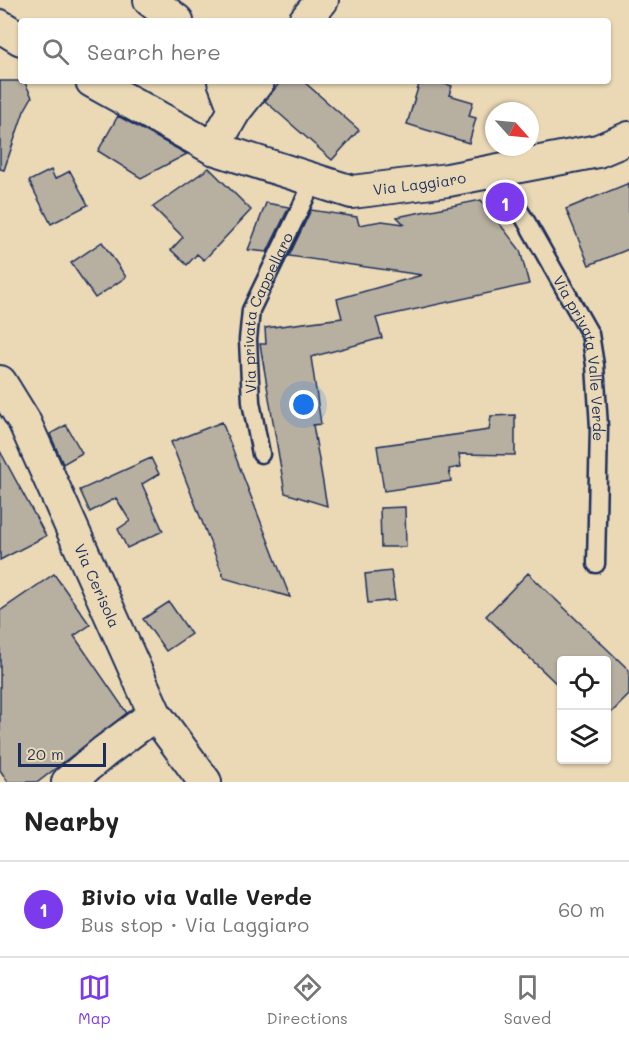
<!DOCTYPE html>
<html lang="en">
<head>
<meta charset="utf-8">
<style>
  body { margin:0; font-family:Mali,sans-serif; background:#f6f6f6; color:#222 }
  .controls { position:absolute; right:18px; bottom:18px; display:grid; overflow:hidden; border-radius:6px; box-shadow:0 2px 4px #0004 }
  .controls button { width:54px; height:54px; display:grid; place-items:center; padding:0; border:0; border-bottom:2px solid #e0e0e0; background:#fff; color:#222; font:30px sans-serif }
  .compass { position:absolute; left:485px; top:102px; width:54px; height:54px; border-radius:50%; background:#fff; box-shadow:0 2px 4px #0004; rotate:117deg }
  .scale { position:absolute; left:18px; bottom:15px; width:88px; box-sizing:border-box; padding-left:6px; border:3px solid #1b2f5e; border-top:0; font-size:16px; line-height:21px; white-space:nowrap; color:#1b2f5e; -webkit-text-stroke:4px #ebd9b6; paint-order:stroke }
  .you { position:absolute; left:304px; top:405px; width:21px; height:21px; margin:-15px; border:4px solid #fff; border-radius:50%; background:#1a73e8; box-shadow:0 0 0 9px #1a73e833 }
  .badge { display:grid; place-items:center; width:39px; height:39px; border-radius:50%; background:#7c3aed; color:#fff; font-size:20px; font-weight:700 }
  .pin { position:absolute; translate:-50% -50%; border:3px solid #fff; box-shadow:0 2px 6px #0006 }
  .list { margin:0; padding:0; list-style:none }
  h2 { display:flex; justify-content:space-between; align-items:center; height:78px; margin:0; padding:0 24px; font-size:26px }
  h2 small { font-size:20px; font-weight:400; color:#767676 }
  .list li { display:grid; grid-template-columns:39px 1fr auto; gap:18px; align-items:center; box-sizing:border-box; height:96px; padding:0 24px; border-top:2px solid #e0e0e0 }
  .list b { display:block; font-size:22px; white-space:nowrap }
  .list p { margin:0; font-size:20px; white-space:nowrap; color:#767676 }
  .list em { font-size:20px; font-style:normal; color:#767676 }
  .icon { flex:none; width:33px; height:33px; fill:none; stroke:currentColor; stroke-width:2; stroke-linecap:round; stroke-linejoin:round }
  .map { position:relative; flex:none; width:629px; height:782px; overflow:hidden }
  .search { position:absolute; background:#fff; box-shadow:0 2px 4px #0004; left:18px; right:18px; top:18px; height:66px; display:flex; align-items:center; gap:15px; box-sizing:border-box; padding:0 21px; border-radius:6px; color:#767676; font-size:22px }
  .sheet { height:174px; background:#fff }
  nav { display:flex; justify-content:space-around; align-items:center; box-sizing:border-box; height:84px; border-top:2px solid #e0e0e0; background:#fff; font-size:16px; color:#767676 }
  nav a { display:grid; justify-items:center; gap:3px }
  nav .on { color:#7c3aed }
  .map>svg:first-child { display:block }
  .building { fill:#b7afa0; stroke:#1b2f5e; stroke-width:1.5 }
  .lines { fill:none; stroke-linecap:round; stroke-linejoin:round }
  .lane-casing { stroke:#1b2f5e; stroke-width:21 }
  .street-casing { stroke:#1b2f5e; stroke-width:36 }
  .lane { stroke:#ebd9b6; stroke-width:16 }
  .street { stroke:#ebd9b6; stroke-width:32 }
  .labels { text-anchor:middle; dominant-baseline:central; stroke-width:5; stroke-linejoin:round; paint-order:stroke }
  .street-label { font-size:15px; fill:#1b2f5e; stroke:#ebd9b6 }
</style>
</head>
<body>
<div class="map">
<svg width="629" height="782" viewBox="0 0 629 782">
  <rect width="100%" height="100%" fill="#ebd9b6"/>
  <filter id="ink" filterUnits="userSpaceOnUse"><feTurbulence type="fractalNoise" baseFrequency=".0167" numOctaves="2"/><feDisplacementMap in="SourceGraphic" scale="12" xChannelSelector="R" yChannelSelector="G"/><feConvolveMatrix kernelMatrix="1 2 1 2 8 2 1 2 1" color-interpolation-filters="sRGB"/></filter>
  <g filter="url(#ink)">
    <!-- building -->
    <path class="building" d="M 0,81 L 24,81 L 32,97 L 24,111 L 4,170 L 0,169 Z
      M 281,81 L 303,81 L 359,130 L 332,160 L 265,101 Z
      M 420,81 L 434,81 L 452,86 L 449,95 L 473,102 L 469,116 L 476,118 L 469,143 L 407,124 Z
      M 118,116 L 185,153 L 187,154 L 141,178 L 98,151 Z
      M 209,168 L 251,210 L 204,260 L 197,254 L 187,265 L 171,250 L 183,237 L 153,207 Z
      M 51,170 L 55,179 L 70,171 L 88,205 L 51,224 L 29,181 Z
      M 629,183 L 629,249 L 589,265 L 566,209 Z
      M 481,200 L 520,250 L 529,284 L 376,318 L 382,338 L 311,357 L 321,424 L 313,425 L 327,506 L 285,493 L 260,344 L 266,344 L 265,328 L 342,318 L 337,299 L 422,275 L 289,256 L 311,210 L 357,217 L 359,225 L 382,221 L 404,224 L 397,217 Z
      M 266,203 L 289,207 L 267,252 L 248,250 Z
      M 102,242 L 126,277 L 95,298 L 71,263 Z
      M 515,415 L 515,455 L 459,454 L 461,467 L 449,469 L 451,481 L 384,491 L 377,446 L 489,430 L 491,416 Z
      M 222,422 L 290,597 L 224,578 L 171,442 Z
      M 66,425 L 82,453 L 63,464 L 50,434 Z
      M 0,451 L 46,536 L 0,560 Z
      M 151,458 L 159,474 L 142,484 L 163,531 L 127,548 L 118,529 L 130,521 L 116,498 L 90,512 L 80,490 Z
      M 405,507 L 406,547 L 381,547 L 380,508 Z
      M 391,571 L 395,600 L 368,603 L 365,574 Z
      M 528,573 L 629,670 L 629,695 L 606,718 L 606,660 L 561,660 L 561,688 L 486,616 Z
      M 54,574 L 90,625 L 74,636 L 127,713 L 38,782 L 8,782 L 0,770 L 0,611 Z
      M 169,602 L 191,634 L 166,651 L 143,619 Z"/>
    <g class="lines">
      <!-- lane casing -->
      <g class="lane-casing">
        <g id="lane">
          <path id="s1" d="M 494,171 L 526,221 L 590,334 L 595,365 L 599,427 L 596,564"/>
          <path id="s2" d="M 261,454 L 251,402 L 248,340 L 251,310 L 314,180"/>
        </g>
      </g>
      <!-- street casing -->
      <g class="street-casing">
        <g id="street">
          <path d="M 150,0 L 177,21"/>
          <path d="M 305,21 L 322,0"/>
          <path d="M 0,26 L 21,39"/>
          <path id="s3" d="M 92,81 L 213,148 L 352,192 L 448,180 L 494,171 L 598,151 L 629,138"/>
          <path d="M 224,81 L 235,110"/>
          <path d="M 213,148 L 235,110 L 258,81"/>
          <path id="s4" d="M 0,382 L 24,421 L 155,714 L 205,782"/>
          <path d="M 68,782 L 104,752 L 155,714"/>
        </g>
      </g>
      <!-- lane -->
      <use href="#lane" class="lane"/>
      <!-- street -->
      <use href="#street" class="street"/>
    </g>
  </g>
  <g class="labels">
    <!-- street labels -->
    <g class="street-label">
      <text stroke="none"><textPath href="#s3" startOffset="352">Via Laggiaro</textPath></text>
      <text stroke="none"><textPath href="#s2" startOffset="146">Via privata Cappellaro</textPath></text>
      <text stroke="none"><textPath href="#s1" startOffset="210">Via privata Valle Verde</textPath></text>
      <text stroke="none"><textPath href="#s4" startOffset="226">Via Cerisola</textPath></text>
    </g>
  </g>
</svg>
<div class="controls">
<button><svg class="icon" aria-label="locate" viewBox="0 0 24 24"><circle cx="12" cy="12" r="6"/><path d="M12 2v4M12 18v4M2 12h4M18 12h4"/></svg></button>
<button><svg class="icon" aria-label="layers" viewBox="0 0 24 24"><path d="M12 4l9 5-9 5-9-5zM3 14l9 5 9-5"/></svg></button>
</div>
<svg class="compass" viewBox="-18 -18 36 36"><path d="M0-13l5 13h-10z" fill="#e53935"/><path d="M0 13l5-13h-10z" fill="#767676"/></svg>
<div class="scale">20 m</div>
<div class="you"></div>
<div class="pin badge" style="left:505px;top:202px">1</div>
<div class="search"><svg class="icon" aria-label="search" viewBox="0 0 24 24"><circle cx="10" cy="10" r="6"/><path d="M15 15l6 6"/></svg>Search here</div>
</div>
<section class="sheet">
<h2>Nearby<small></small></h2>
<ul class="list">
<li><span class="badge">1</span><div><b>Bivio via Valle Verde</b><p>Bus stop · Via Laggiaro</p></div><em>60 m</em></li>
</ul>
</section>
<nav>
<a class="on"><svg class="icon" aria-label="map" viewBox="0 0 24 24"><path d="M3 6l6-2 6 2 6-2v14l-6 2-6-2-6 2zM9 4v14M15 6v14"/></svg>Map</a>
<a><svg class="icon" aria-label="directions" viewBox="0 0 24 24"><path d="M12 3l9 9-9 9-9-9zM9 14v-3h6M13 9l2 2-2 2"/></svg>Directions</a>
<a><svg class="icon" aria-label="saved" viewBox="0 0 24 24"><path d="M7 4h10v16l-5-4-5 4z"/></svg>Saved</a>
</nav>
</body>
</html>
